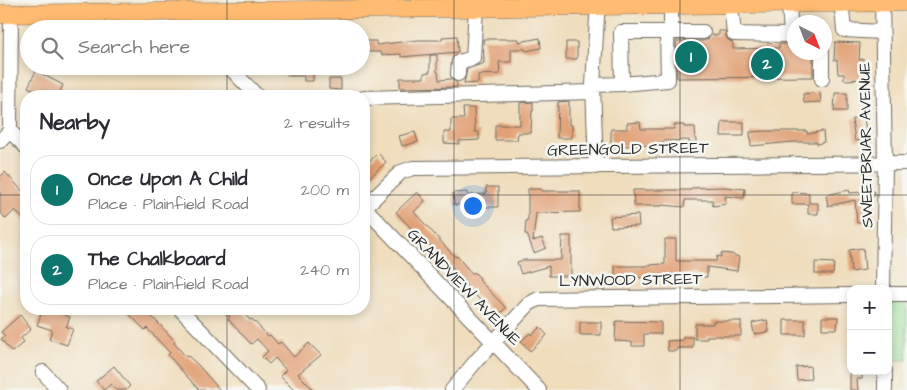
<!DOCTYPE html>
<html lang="en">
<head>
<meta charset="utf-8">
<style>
  body { margin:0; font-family:"Architects Daughter",sans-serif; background:#f7f7f7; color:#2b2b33 }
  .controls { position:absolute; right:15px; bottom:15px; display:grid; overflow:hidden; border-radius:10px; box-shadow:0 2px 8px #0003 }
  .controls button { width:45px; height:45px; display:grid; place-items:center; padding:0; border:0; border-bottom:1px solid #e1e1e2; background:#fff; color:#2b2b33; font:25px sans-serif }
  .compass { position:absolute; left:787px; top:15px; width:45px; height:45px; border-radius:50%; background:#fff; box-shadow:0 2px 8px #0003; rotate:138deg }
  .you { position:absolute; left:472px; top:205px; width:18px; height:18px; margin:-12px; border:4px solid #fff; border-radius:50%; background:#1a73e8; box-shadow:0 0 0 8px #1a73e833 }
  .badge { display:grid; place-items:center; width:32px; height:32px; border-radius:50%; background:#0f766e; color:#fff; font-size:16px; font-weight:700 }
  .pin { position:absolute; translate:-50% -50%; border:2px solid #fff; box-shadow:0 1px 5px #0006 }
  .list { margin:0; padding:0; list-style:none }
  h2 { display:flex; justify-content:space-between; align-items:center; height:65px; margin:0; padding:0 20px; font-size:21px }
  h2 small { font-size:16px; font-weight:400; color:#7c7c81 }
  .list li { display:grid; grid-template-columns:32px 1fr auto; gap:15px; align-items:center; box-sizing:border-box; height:70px; margin:0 10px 10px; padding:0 10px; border:1px solid #e1e1e2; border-radius:20px }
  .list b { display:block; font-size:19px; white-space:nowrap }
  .list p { margin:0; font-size:16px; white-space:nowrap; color:#7c7c81 }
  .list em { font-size:16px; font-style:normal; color:#7c7c81 }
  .icon { flex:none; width:28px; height:28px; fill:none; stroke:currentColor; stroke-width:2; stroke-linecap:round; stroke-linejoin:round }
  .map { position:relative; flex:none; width:907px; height:390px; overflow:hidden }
  .search { position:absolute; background:#fff; box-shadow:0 2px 8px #0003; left:20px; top:20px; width:350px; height:55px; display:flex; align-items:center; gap:12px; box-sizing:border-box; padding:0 18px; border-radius:28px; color:#7c7c81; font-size:19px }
  .panel { position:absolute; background:#fff; box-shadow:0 2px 8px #0003; left:20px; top:90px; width:350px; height:225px; border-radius:20px }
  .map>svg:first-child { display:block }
  .green { fill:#94da94; stroke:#608260 }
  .building { fill:#e1a075 }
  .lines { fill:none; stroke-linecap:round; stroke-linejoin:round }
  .minor-casing { stroke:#70695e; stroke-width:16 }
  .major-casing { stroke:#70695e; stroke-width:19 }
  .minor { stroke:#fff; stroke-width:14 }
  .major { stroke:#ffbb71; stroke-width:18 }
  .grid { fill:none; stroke:#2b2b2b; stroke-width:1; stroke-opacity:0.55 }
  .labels { text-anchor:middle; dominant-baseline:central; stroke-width:5; stroke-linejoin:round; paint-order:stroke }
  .street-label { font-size:16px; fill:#2b2b2b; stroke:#f6f6f2 }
</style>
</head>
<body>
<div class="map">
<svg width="907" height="390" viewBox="0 0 907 390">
  <rect width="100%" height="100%" fill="#f6f6f2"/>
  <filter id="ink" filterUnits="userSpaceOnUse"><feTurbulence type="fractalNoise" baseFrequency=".02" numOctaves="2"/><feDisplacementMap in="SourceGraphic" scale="10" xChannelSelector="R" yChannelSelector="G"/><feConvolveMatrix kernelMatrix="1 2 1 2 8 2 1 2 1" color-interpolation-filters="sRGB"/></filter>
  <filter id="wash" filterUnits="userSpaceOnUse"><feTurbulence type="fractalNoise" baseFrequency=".0096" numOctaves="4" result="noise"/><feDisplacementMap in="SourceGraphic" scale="20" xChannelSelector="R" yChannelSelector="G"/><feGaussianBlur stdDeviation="1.12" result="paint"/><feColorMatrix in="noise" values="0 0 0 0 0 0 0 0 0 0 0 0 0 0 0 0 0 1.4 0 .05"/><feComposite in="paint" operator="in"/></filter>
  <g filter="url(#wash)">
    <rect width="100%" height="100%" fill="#efddbc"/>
    <!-- green -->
    <path class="green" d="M 907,300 L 907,360 L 890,360 L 891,301 Z"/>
    <g id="blocks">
      <!-- building -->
      <path class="building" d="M 719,31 L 725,31 L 727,39 L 733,43 L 733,49 L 779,48 L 779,44 L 790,44 L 790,48 L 794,48 L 794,52 L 813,52 L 813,77 L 677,78 L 676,41 L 703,41 L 708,39 L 711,35 L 719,35 Z
        M 457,36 L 458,52 L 401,57 L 401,54 L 382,55 L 381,52 L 361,52 L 361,41 L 376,41 L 376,45 L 418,40 L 442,40 L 442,37 Z
        M 540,38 L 541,48 L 526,51 L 525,49 L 511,49 L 511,62 L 499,62 L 500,74 L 478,75 L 478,83 L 464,84 L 467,69 L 484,63 L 483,39 L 519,39 L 519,42 Z
        M 566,42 L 577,42 L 577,59 L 566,59 Z
        M 835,42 L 860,43 L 859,60 L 863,59 L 865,79 L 844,80 L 844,74 L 838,74 L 837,60 L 834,60 Z
        M 430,55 L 437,55 L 437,72 L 438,72 L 439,80 L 451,79 L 457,83 L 457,87 L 400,88 L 400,78 L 424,78 L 424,73 L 430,72 Z
        M 287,66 L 305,66 L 305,70 L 313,70 L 313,81 L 304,81 L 304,76 L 287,76 Z
        M 36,71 L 63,85 L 58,96 L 36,96 L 38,92 L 28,87 Z
        M 329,79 L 341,79 L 341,90 L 329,89 Z
        M 820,92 L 821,102 L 804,103 L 803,94 Z
        M 835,93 L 847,93 L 847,111 L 834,111 Z
        M 569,101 L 569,125 L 572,125 L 572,138 L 557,138 L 558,102 Z
        M 533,102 L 533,111 L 532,111 L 531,133 L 518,133 L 517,140 L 495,140 L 495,125 L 520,125 L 520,103 Z
        M 463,108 L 474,108 L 475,132 L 479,132 L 479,140 L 459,141 L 459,144 L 444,143 L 444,132 L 451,132 L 451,119 L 464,119 Z
        M 864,117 L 867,139 L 855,141 L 852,119 Z
        M 640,122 L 641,129 L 674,129 L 674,125 L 684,125 L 684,127 L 695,127 L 696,143 L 689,143 L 689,140 L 663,141 L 663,145 L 611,146 L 611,129 L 627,129 L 627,123 Z
        M 722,122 L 744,122 L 744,136 L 721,136 Z
        M 765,131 L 807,131 L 807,134 L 823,131 L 824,142 L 817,144 L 817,142 L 793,142 L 751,146 L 750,132 Z
        M 415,132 L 418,142 L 402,146 L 399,136 Z
        M 378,153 L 386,162 L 364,183 L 364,167 Z
        M 5,172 L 26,195 L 26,222 L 15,210 L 6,219 L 0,212 L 0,177 Z
        M 486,187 L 498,187 L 498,207 L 485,207 L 485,204 L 454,205 L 453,193 L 467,192 L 467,195 L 486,194 Z
        M 724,187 L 745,189 L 744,198 L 725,196 L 726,204 L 713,206 L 712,200 L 685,200 L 684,207 L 662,205 L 662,206 L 634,206 L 633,190 L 691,190 L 691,188 Z
        M 528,189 L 541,189 L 541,191 L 580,191 L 580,212 L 536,213 L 533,241 L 542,238 L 546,248 L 534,253 L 527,234 L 525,234 L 526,220 L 528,220 Z
        M 849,190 L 850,193 L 874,191 L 875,195 L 865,198 L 867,222 L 857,223 L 855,200 L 828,206 L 826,195 Z
        M 417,192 L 425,201 L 414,212 L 455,257 L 457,256 L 472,274 L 474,272 L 480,278 L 479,280 L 506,308 L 496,317 L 463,282 L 464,281 L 443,257 L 441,259 L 423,237 L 421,239 L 396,212 Z
        M 792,192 L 809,193 L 809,203 L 818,203 L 818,214 L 808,214 L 808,204 L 792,204 Z
        M 638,215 L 639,226 L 611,227 L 610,217 Z
        M 562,236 L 571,236 L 571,276 L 549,276 L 549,266 L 521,274 L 517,262 L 524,260 L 561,260 Z
        M 665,239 L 676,239 L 676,261 L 716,261 L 717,256 L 721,257 L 721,253 L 731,254 L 739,257 L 737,271 L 707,267 L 707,277 L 697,277 L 697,274 L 669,275 L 670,277 L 648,278 L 615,277 L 615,266 L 647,266 L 647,265 L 665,264 Z
        M 863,248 L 865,270 L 851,272 L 849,250 Z
        M 815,262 L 834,263 L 833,274 L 815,274 Z
        M 43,309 L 53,313 L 56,309 L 62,311 L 61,314 L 70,317 L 66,327 L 73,329 L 67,345 L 49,339 L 52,330 L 37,325 Z
        M 124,309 L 145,309 L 175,341 L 174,343 L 186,357 L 188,356 L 198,365 L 220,390 L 199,390 L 168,355 L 170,353 L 147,328 L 145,330 Z
        M 222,309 L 240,309 L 250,320 L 252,319 L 268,336 L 270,335 L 278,344 L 281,342 L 294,357 L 309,343 L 321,355 L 298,374 L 314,390 L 294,390 L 280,376 L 286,370 L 275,358 L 269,364 L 262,357 L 268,351 L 257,339 L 251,344 L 228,319 L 230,317 Z
        M 20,315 L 31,329 L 21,338 L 24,342 L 12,352 L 1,339 L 5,336 L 1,332 Z
        M 822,317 L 838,317 L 837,329 L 822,329 Z
        M 767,320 L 769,332 L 754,334 L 752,323 Z
        M 784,320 L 805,320 L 805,335 L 784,335 Z
        M 616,321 L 661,322 L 661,334 L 644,334 L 644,346 L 632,346 L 632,342 L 615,341 Z
        M 713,321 L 741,321 L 741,336 L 707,336 L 707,339 L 695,339 L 695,324 L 713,324 Z
        M 580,322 L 601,322 L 601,335 L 580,335 Z
        M 540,327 L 547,335 L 530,351 L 521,341 L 530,333 L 532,335 Z
        M 683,337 L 693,337 L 693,348 L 677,348 L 677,351 L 668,351 L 667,341 L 683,340 Z
        M 114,366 L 130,386 L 126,390 L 116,390 L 111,384 L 104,390 L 96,381 Z
        M 810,366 L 811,379 L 797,380 L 796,367 Z
        M 850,371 L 862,371 L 862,379 L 857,379 L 858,390 L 850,390 Z"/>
    </g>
  </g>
  <g filter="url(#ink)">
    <use href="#blocks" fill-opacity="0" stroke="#70695e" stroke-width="1"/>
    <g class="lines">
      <!-- minor casing -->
      <g class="minor-casing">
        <path id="minor" d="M 841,0 L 844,30 L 881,32
          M 882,0 L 885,163 L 883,289
          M 731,5 L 734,34 L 791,35 L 789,4
          M 11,14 L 10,131 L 26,147
          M 671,32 L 703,32
          M 822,52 L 822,79
          M 233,71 L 257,96
          M 458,74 L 459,62 L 473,58 L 476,8
          M 622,84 L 668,80 L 667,32
          M 593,85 L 622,84 L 621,32 L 671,32 L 671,6
          M 364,98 L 593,92
          M 0,141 L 10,131
          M 596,167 L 593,85 L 598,0
          M 364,207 L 539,390
          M 364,208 L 401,172 L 413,168 L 907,163
          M 888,294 L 907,294
          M 180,309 L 258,390
          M 885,371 L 885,390
          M 43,372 L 59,390
          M 452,390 L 476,361 L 529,304 L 538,299 L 851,295"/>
      </g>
      <!-- major casing -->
      <g class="major-casing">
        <path id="major" d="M 0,14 L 907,2"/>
      </g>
      <!-- minor -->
      <use href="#minor" class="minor"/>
      <!-- major -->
      <use href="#major" class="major"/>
    </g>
  </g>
  <!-- grid -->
  <path class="grid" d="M 227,0 L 227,29M 454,0 L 454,390M 680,0 L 680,390M 227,66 L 227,96M 0,195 L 26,195M 364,195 L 907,195M 227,309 L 227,390"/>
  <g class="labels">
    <!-- street labels -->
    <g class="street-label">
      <text transform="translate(866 145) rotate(-91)">SWEETBRIAR AVENUE</text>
      <text transform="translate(628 149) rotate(-1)">GREENGOLD STREET</text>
      <text transform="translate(631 280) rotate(-1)">LYNWOOD STREET</text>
      <text transform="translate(464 287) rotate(46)">GRANDVIEW AVENUE</text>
    </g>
  </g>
</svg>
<div class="controls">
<button>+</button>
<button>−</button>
</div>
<svg class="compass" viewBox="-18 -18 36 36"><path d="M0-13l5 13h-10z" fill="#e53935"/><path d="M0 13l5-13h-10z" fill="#7c7c81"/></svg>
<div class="you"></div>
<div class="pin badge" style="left:691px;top:57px">1</div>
<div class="pin badge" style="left:767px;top:64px">2</div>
<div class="search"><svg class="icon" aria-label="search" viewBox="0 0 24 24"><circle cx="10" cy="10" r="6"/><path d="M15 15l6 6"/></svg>Search here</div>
<section class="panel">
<h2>Nearby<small>2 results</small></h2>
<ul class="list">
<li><span class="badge">1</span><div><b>Once Upon A Child</b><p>Place · Plainfield Road</p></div><em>200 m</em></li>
<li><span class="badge">2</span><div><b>The Chalkboard</b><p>Place · Plainfield Road</p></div><em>240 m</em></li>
</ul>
</section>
</div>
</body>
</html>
